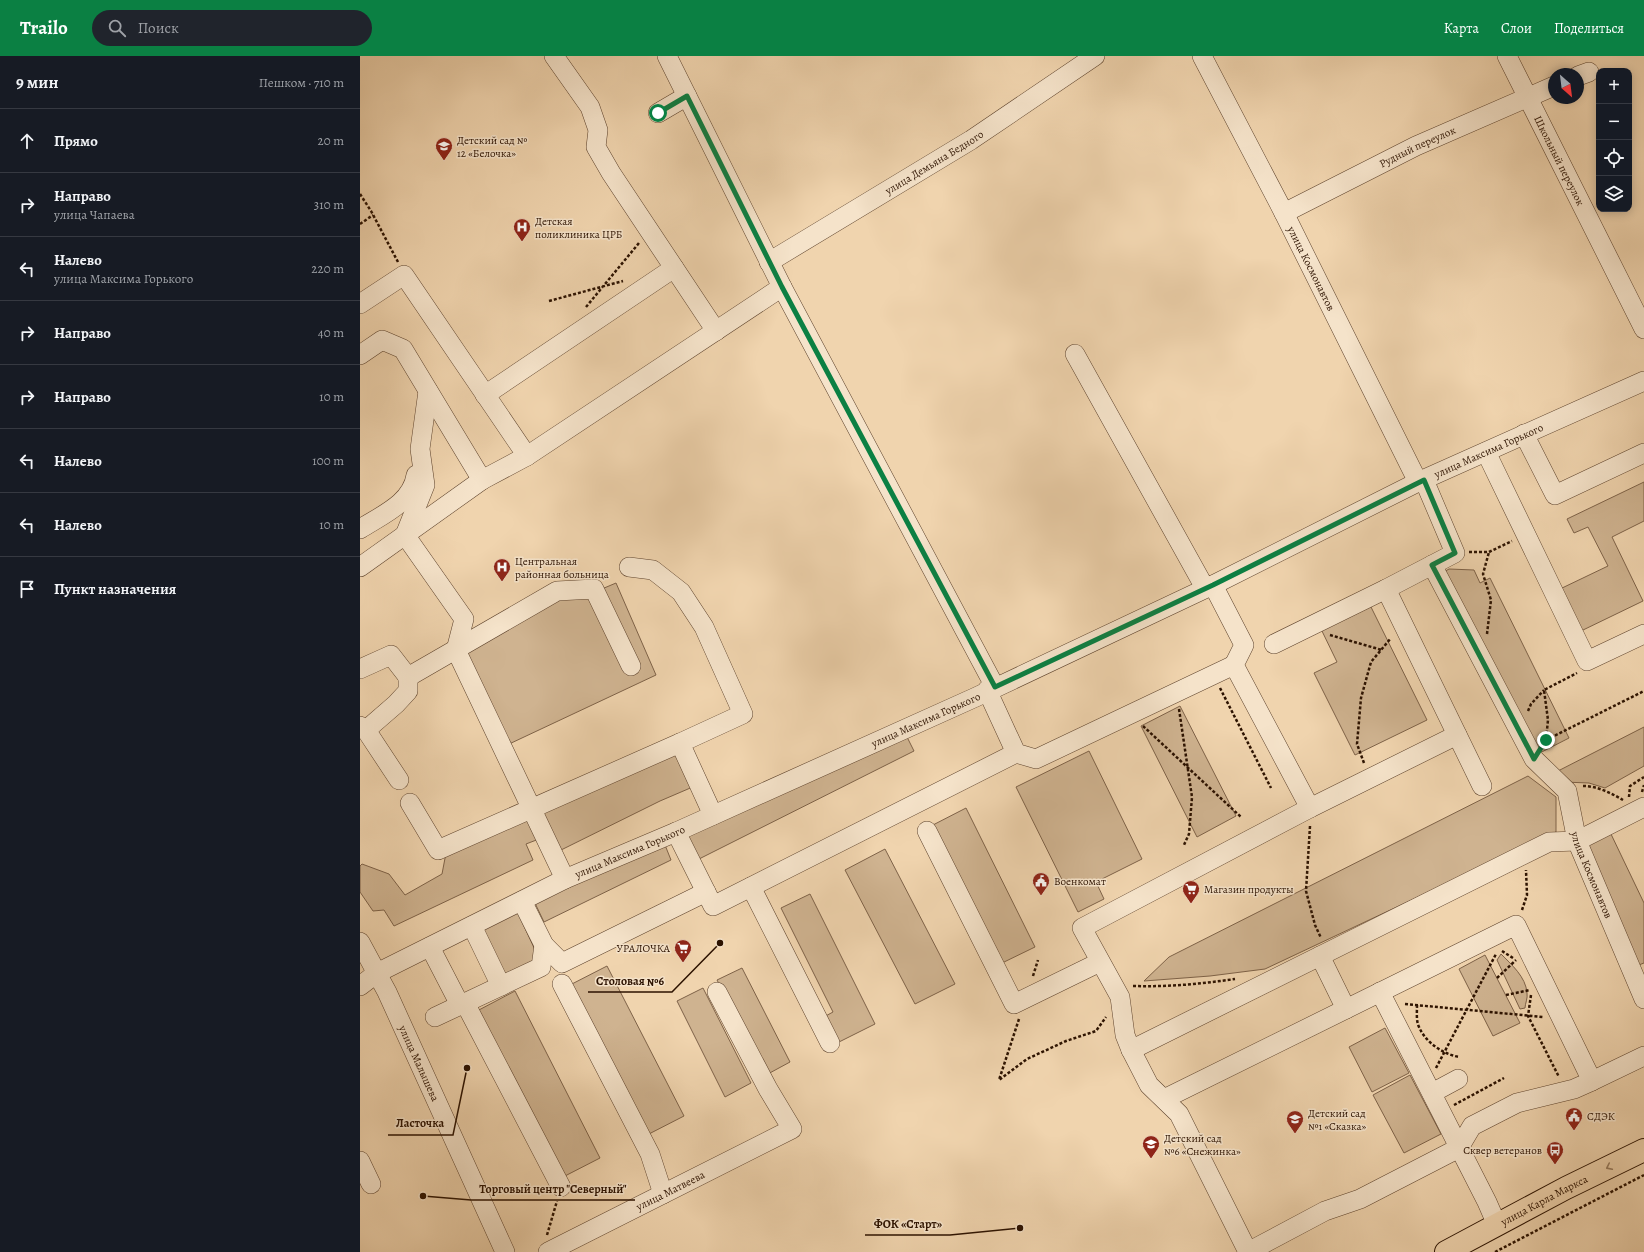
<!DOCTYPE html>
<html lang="ru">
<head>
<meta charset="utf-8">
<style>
  body { margin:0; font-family:Alegreya,serif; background:#20242c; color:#f1f3f6 }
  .controls { position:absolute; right:12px; top:12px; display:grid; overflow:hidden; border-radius:8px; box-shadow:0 2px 10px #0003 }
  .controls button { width:36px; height:36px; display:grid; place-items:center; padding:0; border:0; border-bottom:1px solid #363941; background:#171b24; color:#f1f3f6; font:20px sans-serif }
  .compass { position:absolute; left:1188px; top:12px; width:36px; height:36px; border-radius:50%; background:#171b24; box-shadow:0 2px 10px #0003; rotate:152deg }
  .stop { position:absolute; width:12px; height:12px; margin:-9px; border:3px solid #0b8043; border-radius:50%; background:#fff }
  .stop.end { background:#0b8043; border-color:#fff; box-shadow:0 1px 4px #0008 }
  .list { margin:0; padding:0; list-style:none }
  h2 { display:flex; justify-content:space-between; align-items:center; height:52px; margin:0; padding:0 16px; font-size:17px }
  h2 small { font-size:13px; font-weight:400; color:#9ea1a6 }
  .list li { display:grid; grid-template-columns:26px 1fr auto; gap:12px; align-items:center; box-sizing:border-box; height:64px; padding:0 16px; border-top:1px solid #363941 }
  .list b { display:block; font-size:15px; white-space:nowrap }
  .list p { margin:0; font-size:13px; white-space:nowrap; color:#9ea1a6 }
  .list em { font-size:13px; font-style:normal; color:#9ea1a6 }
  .icon { flex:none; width:22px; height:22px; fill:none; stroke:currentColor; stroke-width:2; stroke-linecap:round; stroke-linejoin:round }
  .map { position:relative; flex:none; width:1284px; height:1196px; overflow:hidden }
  header { display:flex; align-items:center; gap:24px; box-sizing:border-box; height:56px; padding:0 20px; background:#0b8043; color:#fff }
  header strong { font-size:19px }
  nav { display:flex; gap:22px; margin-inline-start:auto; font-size:14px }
  .search { width:280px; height:36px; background:#20242c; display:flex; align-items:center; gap:10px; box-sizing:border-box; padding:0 14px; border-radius:22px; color:#9ea1a6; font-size:15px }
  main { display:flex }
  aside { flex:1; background:#171b24 }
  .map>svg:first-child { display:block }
  .green { fill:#cfb390; stroke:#7e6248 }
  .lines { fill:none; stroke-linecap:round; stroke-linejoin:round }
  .minor-casing { stroke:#5d422c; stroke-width:20 }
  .major-casing { stroke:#2c1200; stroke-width:24 }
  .path { stroke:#2c1200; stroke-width:2.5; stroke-dasharray:3 2; stroke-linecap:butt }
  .minor { stroke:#f5e3ca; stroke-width:19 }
  .major { stroke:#f0d4ae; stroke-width:22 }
  .oneway { stroke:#987d60 }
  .route { stroke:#0b8043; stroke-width:5 }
  .labels { text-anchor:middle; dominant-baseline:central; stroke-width:3; stroke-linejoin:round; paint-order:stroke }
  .poi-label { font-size:11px; fill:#2c1200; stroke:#f5e3ca; text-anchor:start }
  .street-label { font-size:11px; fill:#2c1200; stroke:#f5e3ca }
  .leader { fill:none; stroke:#2c1200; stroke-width:1.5 }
  .callout-dot { fill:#2c1200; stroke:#f5e3ca; stroke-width:1.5 }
  .callout-label { font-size:12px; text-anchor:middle; font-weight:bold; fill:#2c1200; stroke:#f5e3ca; stroke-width:3; stroke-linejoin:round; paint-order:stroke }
</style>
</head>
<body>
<header>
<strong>Trailo</strong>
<div class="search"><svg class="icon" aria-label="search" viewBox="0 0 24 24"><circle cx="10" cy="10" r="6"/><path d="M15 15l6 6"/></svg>Поиск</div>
<nav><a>Карта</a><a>Слои</a><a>Поделиться</a></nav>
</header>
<main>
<aside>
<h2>9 мин<small>Пешком · 710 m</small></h2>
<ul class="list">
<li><svg class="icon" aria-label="ahead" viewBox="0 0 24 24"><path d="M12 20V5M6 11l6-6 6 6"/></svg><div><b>Прямо</b></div><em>20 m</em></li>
<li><svg class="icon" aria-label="right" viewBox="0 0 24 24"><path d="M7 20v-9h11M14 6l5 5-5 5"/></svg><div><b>Направо</b><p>улица Чапаева</p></div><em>310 m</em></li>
<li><svg class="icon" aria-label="left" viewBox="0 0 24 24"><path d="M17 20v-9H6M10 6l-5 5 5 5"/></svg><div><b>Налево</b><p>улица Максима Горького</p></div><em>220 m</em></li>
<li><svg class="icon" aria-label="right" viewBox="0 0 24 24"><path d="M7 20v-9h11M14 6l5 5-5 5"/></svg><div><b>Направо</b></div><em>40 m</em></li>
<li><svg class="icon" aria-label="right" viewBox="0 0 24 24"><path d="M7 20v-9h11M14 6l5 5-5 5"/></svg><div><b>Направо</b></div><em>10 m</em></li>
<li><svg class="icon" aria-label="left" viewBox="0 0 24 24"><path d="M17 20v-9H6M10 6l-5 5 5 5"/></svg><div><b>Налево</b></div><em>100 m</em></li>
<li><svg class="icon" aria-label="left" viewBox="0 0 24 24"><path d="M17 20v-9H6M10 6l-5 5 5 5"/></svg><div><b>Налево</b></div><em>10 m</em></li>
<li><svg class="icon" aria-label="arrive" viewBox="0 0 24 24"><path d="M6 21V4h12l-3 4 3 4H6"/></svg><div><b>Пункт назначения</b></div></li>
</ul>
</aside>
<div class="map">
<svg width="1284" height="1196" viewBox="0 0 1284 1196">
  <rect width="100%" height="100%" fill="#f0d4ae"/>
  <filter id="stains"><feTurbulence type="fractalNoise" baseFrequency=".005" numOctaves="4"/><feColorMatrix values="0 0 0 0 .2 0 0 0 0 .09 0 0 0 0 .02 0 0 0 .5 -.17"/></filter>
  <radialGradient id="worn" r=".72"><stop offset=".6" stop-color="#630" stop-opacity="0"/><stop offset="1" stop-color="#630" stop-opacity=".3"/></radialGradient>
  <!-- green -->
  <path class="green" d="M 1284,426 L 1284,465 L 1252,481 L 1283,545 L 1221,575 L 1200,533 L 1248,510 L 1228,471 L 1214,477 L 1207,463 Z
    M 1089,513 L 1114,514 L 1120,527 L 1130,522 L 1209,682 L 1172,701 L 1082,517 Z
    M 256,527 L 296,619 L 147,689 L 102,596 L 195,539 L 230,538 Z
    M 1010,549 L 1067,664 L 995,699 L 954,617 L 977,606 L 961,573 Z
    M 820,650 L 876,760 L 837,781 L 781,670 Z
    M 1284,671 L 1284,710 L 1245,732 L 1229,727 L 1203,726 L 1196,716 Z
    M 547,681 L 554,695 L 337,804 L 326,780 Z
    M 318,692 L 335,730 L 300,745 L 197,796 L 178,755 Z
    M 729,695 L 782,803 L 736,826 L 744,843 L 718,856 L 656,731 Z
    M 1168,720 L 1196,741 L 1196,776 L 905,913 L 850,920 L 784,925 L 809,901 Z
    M 606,752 L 675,891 L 640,908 L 571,770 Z
    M 163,762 L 172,766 L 179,783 L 166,788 L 173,804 L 34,870 L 24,854 L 13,855 L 0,836 L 0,810 L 2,808 L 29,818 L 45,839 L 82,818 L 86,797 Z
    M 1250,776 L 1284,847 L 1284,907 L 1276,910 L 1221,788 Z
    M 305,789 L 311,804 L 184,866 L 174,845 Z
    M 525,793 L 595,928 L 555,948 L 485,814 Z
    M 450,838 L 515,968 L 475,988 L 462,962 L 473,956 L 421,852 Z
    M 157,855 L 175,894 L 175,908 L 142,924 L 118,874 Z
    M 1141,898 C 1151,908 1166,921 1167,937 C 1168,942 1165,948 1165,952 L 1160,953 L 1137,904 Z
    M 1125,899 L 1160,967 L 1133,980 L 1099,913 Z
    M 247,910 L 324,1060 L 285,1080 L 208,930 Z
    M 382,912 L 430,1006 L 406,1019 L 357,924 Z
    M 343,932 L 391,1027 L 365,1041 L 317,945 Z
    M 155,935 L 240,1102 L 203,1121 L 117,955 Z
    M 1025,972 L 1049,1017 L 1012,1036 L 989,991 Z
    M 1050,1019 L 1081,1078 L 1044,1097 L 1013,1039 Z"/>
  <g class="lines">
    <!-- minor casing -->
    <g class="minor-casing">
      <g id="minor">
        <path d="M 194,0 L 230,51 L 238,74 L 236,91 L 251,117 L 356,275"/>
        <path d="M 307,0 L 422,231 L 635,631"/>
        <path id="s1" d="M 842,0 L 924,157 L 1058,426"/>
        <path id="s2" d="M 1147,0 L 1284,273"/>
        <path d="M 1218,20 L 1229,16"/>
        <path d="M 298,57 L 327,40"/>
        <path id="s3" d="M 924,157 L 1056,90 L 1194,30"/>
        <path id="s4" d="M 409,206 L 611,84 L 735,0"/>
        <path d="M 0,248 L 44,219 L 167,400 L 422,231"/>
        <path d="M 715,298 L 845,532"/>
        <path d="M 0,299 L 22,284 L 43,293 L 122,424"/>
        <path d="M 68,335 L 60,393 L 65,429 L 45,479 L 104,563 L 96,594 L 205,823"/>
        <path d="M 125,339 L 314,212"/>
        <path d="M 1164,378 L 1195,439 L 1284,397"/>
        <path d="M 1126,396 L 1227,605 L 1284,578"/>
        <path d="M 0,473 C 22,459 52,447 56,419"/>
        <path id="s5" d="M 1072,509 L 1174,703 L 1207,735 L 1217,785 L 1284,943"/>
        <path d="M 0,511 L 122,424 L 167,400"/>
        <path d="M 269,511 L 293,514 L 321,536 L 344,571 L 383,658 L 320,687 L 353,759"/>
        <path d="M 853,529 L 884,589 L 874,609 L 950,752"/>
        <path d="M 1026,533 L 1122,730"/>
        <path d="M 914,588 L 1026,533 L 1095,497 L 1064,424"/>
        <path d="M 0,613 L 31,599 L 48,621 L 197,535 L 234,533 L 271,610"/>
        <path d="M 627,634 L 656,697 L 676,703 L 874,609"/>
        <path d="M 0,670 L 6,674 L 39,724"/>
        <path d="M 6,674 L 36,648 L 48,635 L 48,621"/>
        <path d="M 50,747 L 78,794 L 320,687"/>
        <path d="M 567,775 L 654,948 L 740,906"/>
        <path d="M 316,776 L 353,850 L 656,697"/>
        <path d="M 391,831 L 470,987"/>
        <path d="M 162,845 L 184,889 L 202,907 L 346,836"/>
        <path d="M 112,870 L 141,930"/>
        <path id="s6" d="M 0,886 L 27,936 L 145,1196"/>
        <path d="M 70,891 L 100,949"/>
        <path d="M 960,900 L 986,953"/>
        <path d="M 202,928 L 290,1098 L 303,1138"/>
        <path id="s7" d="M 0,930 L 17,917 L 205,823 L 316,776 L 616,641 L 853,529 L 1058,426 L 1284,325"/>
        <path d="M 1020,936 L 1127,1146 L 1137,1169"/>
        <path d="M 105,947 L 201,1131"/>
        <path d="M 75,961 L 181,911 L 184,889"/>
        <path d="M 771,994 L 1189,786 L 1217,785 L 1284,751"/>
        <path d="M 1232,1025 L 1284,1000"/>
        <path d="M 1072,1037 L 1098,1023"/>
        <path d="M 804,1043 L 1156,869 L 1232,1025 L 1214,1033 L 1157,1047 L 1112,1070 L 1099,1092 L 1000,1143 L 965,1155 L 888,1196"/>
        <path d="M 0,1105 L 11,1128"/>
        <path id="s8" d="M 188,1196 L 432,1073 L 408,1033 L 357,936"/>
        <path d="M 888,1196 L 819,1058 L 789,1029 L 771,994 L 765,979 L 760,941 L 722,872 L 950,752 L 1097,679"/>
      </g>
    </g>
    <!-- major casing -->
    <g class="major-casing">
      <g id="major">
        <path id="s9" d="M 1086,1196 L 1206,1132 L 1284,1094"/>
      </g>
    </g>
    <!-- path -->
    <path class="path" d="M 0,138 L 11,155 L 38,206
      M 0,168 L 13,159
      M 189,245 L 263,225
      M 226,251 L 279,187
      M 1109,496 L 1129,496 L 1152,485
      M 1127,578 L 1131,544 L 1123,518 L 1129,496
      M 970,579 L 1022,594
      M 860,632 L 911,732
      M 819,653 L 832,741 L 829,778 L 824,789
      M 1168,655 L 1171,648 L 1184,634
      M 783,670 L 881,761
      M 1186,684 L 1284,635
      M 1184,687 L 1186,684 L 1188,664 L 1184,634 L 1217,617
      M 1004,707 L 997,688 L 1001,642 L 1011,606 L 1031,582
      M 1223,730 C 1237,730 1251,737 1263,744
      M 1282,736 L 1284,729
      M 1269,741 L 1270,730 L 1284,721
      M 950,770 L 946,835 L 955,869 L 961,882
      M 1162,854 L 1167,839 L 1166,814
      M 1142,895 L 1153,902
      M 673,920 L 678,904
      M 1137,922 L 1156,904
      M 773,930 C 808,931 841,928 875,923
      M 1146,939 L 1170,934
      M 1171,939 L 1168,960 L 1199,1021
      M 1045,948 L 1183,961
      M 1057,949 C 1057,956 1056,965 1059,971 C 1066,987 1083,998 1099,1001
      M 659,963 L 639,1024 L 667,1003 L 706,985 L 736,975 L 746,961
      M 1076,1012 L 1136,898
      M 1094,1049 L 1144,1022
      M 187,1179 L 197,1145
      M 1135,1196 L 1284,1119"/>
    <!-- minor -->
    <use href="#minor" class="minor"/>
    <!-- major -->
    <use href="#major" class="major"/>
  </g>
  <!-- one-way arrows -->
  <defs><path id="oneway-chevron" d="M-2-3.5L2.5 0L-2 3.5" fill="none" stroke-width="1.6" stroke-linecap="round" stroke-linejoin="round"/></defs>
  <use class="oneway" href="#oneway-chevron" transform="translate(1249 1111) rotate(154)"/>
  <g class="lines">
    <!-- route -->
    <path class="route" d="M 298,57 L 327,40 L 422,231 L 635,631 L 853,529 L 1064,424 L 1095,497 L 1072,509 L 1174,703 L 1186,684"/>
  </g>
  <!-- icons -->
  <defs>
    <g id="school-pin" transform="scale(0.9)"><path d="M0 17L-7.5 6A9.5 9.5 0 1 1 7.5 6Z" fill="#8f2418" stroke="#f5e3ca"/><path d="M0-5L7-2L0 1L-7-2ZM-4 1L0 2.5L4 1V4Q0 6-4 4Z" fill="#fff"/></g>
    <g id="hospital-pin" transform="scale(0.9)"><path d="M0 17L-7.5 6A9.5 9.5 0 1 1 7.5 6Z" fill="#8f2418" stroke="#f5e3ca"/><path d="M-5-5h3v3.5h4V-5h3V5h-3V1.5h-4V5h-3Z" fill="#fff"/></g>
    <g id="civic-pin" transform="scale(0.9)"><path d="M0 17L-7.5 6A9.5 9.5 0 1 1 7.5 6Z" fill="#8f2418" stroke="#f5e3ca"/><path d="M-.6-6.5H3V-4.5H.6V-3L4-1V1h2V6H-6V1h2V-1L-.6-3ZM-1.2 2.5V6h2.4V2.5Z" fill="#fff"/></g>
    <g id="supermarket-pin" transform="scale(0.9)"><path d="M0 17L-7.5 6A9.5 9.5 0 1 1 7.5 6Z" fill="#8f2418" stroke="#f5e3ca"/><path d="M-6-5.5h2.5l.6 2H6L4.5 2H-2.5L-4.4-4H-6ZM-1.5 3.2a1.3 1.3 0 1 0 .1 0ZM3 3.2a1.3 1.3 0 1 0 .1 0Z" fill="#fff"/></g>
    <g id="bus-pin" transform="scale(0.9)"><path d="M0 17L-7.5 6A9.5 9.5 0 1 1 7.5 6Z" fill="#8f2418" stroke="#f5e3ca"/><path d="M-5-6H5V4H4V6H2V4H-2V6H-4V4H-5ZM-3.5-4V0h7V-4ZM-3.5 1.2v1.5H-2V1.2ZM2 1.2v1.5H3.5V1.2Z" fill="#fff"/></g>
  </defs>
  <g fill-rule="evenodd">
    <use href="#school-pin" x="84" y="90"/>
    <use href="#hospital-pin" x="162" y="171"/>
    <use href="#hospital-pin" x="142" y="511"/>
    <use href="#civic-pin" x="681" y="825"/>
    <use href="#supermarket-pin" x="831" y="833"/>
    <use href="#supermarket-pin" x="323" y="892"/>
    <use href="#civic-pin" x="1214" y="1060"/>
    <use href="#school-pin" x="935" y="1063"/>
    <use href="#school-pin" x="791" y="1088"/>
    <use href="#bus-pin" x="1195" y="1094"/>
  </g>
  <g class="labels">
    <!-- poi labels -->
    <g class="poi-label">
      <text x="97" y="84">Детский сад №<tspan x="97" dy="13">12 «Белочка»</tspan></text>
      <text x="175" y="165">Детская<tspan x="175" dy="13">поликлиника ЦРБ</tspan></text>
      <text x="155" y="505">Центральная<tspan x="155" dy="13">районная больница</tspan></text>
      <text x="694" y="825">Военкомат</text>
      <text x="844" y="833">Магазин продукты</text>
      <text x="310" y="892" text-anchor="end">УРАЛОЧКА</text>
      <text x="948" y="1057">Детский сад<tspan x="948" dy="13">№1 «Сказка»</tspan></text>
      <text x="1227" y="1060">СДЭК</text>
      <text x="804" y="1082">Детский сад<tspan x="804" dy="13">№6 «Снежинка»</tspan></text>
      <text x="1182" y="1094" text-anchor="end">Сквер ветеранов</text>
    </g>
    <!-- street labels -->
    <g class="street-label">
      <text stroke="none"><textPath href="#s3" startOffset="149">Рудный переулок</textPath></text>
      <text stroke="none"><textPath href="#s2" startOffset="117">Школьный переулок</textPath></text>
      <text stroke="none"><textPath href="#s4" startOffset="193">улица Демьяна Бедного</textPath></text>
      <text stroke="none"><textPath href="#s1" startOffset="239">улица Космонавтов</textPath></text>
      <text stroke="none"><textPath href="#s7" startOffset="1250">улица Максима Горького</textPath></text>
      <text stroke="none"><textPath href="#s7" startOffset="626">улица Максима Горького</textPath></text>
      <text stroke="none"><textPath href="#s7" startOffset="302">улица Максима Горького</textPath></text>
      <text stroke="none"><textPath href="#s5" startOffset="353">улица Космонавтов</textPath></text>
      <text stroke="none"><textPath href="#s6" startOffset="135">улица Малышева</textPath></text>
      <text stroke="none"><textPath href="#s8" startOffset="137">улица Матвеева</textPath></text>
      <text stroke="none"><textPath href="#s9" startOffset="111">улица Карла Маркса</textPath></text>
    </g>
  </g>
  <!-- callouts -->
  <path class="leader" d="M360 887L312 936H228M107 1012L93 1079H28M63 1140L111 1144H275M660 1172L590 1179H505"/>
  <g class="callout-dot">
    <circle cx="360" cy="887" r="4"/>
    <circle cx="107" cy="1012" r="4"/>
    <circle cx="63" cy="1140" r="4"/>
    <circle cx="660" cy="1172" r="4"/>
  </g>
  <g class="callout-label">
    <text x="270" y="929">Столовая №6</text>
    <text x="60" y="1071">Ласточка</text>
    <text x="193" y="1137">Торговый центр "Северный"</text>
    <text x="548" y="1172">ФОК «Старт»</text>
  </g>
  <rect width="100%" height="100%" filter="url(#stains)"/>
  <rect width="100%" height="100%" fill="url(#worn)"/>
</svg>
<div class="controls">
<button>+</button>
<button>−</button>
<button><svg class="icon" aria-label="locate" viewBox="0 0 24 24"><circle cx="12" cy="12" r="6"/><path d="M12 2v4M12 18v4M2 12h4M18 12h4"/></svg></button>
<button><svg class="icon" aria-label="layers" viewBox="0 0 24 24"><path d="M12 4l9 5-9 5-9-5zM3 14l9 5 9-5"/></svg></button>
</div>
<svg class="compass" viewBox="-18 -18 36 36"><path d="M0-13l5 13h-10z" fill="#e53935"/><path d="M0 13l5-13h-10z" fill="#9ea1a6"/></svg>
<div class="stop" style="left:298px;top:57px"></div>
<div class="stop end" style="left:1186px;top:684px"></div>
</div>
</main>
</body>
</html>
